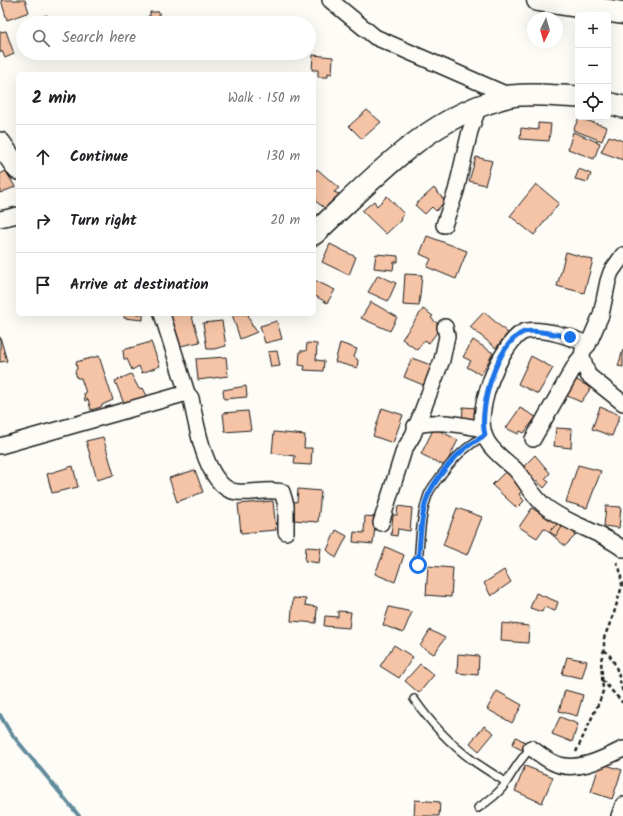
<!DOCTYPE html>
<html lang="en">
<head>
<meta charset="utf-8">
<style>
  body { margin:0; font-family:Kalam,sans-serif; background:#f6f6f6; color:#202124 }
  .controls { position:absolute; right:12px; top:12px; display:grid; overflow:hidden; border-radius:6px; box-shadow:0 4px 16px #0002 }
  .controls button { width:36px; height:36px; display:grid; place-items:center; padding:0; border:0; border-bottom:1px solid #e0e0e0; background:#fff; color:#202124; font:20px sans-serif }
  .compass { position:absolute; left:527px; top:12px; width:36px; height:36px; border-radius:50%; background:#fff; box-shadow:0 4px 16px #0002; rotate:185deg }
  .stop { position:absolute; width:12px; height:12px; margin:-9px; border:3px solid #1a73e8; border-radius:50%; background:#fff }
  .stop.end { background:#1a73e8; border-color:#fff; box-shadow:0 1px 4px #0008 }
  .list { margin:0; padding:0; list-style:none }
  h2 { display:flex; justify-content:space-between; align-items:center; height:52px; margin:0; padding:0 16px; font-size:17px }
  h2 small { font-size:13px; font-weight:400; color:#757577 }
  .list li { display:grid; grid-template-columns:26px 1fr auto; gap:12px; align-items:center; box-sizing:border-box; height:64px; padding:0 16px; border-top:1px solid #e0e0e0 }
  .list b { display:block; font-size:15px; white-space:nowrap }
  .list em { font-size:13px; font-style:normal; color:#757577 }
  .icon { flex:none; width:22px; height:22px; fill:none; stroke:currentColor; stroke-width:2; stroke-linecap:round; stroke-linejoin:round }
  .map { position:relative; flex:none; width:623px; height:816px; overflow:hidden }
  .search { position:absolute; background:#fff; box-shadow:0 4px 16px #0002; left:16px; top:16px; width:300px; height:44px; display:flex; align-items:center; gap:10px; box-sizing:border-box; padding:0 14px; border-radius:22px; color:#757577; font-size:15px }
  .panel { position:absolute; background:#fff; box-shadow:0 4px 16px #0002; left:16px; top:72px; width:300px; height:244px; border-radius:6px }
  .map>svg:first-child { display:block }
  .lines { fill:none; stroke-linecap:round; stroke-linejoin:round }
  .stream { stroke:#628c9d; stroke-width:4 }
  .building { fill:#f5c3a5; stroke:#1c1c1c }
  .lane-casing { stroke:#1c1c1c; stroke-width:10 }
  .street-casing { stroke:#1c1c1c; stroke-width:18 }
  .secondary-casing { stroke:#1c1c1c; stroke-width:24 }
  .primary-casing { stroke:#1c1c1c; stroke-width:25 }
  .path { stroke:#1c1c1c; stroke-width:2.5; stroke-dasharray:4 3; stroke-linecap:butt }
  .lane { stroke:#fdfcf7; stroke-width:7 }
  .street { stroke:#fdfcf7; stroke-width:15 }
  .secondary { stroke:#fdfcf7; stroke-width:21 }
  .primary { stroke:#fdfcf7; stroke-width:22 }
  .route { stroke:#1a73e8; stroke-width:5 }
</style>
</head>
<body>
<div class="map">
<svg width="623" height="816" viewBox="0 0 623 816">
  <rect width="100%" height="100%" fill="#fdfcf7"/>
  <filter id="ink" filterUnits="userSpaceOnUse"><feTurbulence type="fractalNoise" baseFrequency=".025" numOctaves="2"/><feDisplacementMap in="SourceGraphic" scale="8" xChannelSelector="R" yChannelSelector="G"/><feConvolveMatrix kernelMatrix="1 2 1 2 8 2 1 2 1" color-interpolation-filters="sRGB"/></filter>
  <g filter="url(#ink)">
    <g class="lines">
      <!-- stream -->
      <path class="stream" d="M 0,715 L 10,732 L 79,816"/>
    </g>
    <!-- building -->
    <path class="building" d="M 1,0 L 25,0 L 29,12 L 7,20 Z
      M 150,12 L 159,12 L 159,16 L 163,17 L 162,23 L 147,23 L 148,16 L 150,16 Z
      M 47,15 L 51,23 L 25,23 Z
      M 6,31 L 14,54 L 5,58 L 2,51 L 0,53 L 0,32 Z
      M 313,55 L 333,57 L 332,74 L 328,73 L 328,77 L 318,77 L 318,70 L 312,70 Z
      M 367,110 L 381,122 L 362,139 L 349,126 Z
      M 579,118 L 607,127 L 602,141 L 573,130 Z
      M 538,123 L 551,124 L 549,141 L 520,139 L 521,128 L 538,130 Z
      M 573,132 L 600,143 L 594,159 L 568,149 Z
      M 609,136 L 623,141 L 623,160 L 601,152 Z
      M 476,157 L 492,161 L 485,185 L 469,181 Z
      M 317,169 L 339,188 L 334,192 L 339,194 L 325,208 L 315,201 L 317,199 L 314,196 L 314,174 Z
      M 579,169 L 591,174 L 588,182 L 575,179 Z
      M 6,171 L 15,187 L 0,193 L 0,174 Z
      M 536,184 L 559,203 L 534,235 L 510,216 Z
      M 434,188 L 445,201 L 436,211 L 432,207 L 425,214 L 415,205 Z
      M 387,196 L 404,214 L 400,219 L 401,220 L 386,234 L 362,211 L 374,201 L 377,206 Z
      M 427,236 L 467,251 L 456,279 L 427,267 L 431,259 L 420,254 Z
      M 330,244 L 356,257 L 349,275 L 322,262 Z
      M 566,252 L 593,260 L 584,293 L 557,286 Z
      M 376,254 L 398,256 L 398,262 L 394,262 L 393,270 L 374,268 Z
      M 405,274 L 422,275 L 419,306 L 403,305 Z
      M 378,275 L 396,283 L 388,301 L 368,292 Z
      M 314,280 L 335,290 L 327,303 L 314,295 Z
      M 371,302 L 397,317 L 390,331 L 361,318 Z
      M 423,309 L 433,316 L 431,318 L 441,327 L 429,343 L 425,340 L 417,350 L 402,339 Z
      M 484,312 L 508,333 L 496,348 L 470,327 Z
      M 124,314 L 143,314 L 143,320 L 124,318 Z
      M 169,314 L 191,314 L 200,342 L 180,346 Z
      M 232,314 L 248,314 L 252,326 L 253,326 L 257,332 L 240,339 Z
      M 222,321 L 226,346 L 214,349 L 207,349 L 203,323 Z
      M 277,321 L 282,339 L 265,343 L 260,326 Z
      M 0,337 L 7,361 L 0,362 Z
      M 473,340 L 493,353 L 481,375 L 467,367 L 471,361 L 463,357 Z
      M 151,342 L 160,366 L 142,373 L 139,366 L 132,370 L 127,359 L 124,359 L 123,350 Z
      M 307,343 L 317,344 L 316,360 L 324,361 L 323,371 L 304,370 L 305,366 L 299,365 L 300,351 L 306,351 Z
      M 340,343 L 357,349 L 354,357 L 358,360 L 357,368 L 335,362 Z
      M 623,350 L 623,367 L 618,366 Z
      M 277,351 L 280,366 L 271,367 L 268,352 Z
      M 99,356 L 113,400 L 102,405 L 101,407 L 91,410 L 88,399 L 85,401 L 84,393 L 86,393 L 81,378 L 77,378 L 75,371 L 77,369 L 76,362 Z
      M 531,356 L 553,368 L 538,394 L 518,384 Z
      M 226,357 L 228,376 L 198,380 L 196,359 Z
      M 412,358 L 436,367 L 428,387 L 404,377 Z
      M 131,374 L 139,389 L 143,388 L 148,398 L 126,409 L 115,381 Z
      M 575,379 L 591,388 L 581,402 L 565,395 Z
      M 246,386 L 247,397 L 224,399 L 223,390 Z
      M 463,407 L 476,408 L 474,425 L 462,424 Z
      M 600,407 L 620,415 L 612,436 L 592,429 Z
      M 382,408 L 403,415 L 393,443 L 373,436 Z
      M 520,408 L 536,417 L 524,433 L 520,431 L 518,434 L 506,428 Z
      M 248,411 L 251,430 L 225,432 L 223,413 Z
      M 434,428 L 458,440 L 445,466 L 421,454 Z
      M 556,428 L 572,429 L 571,448 L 554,446 Z
      M 274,432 L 305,435 L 304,448 L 312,448 L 311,465 L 294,464 L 295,456 L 272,453 Z
      M 103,437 L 114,475 L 97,480 L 86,441 Z
      M 535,455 L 550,473 L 545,479 L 549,482 L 544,488 L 523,467 Z
      M 578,465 L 601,471 L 587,508 L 566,502 Z
      M 73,466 L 78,487 L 52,493 L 47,474 Z
      M 195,470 L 203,492 L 177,502 L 169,478 Z
      M 506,471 L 523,490 L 519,494 L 524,501 L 517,508 L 492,485 Z
      M 298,489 L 321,491 L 318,522 L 293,520 L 294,508 L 292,508 L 293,501 L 297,502 Z
      M 273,501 L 276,530 L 241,533 L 238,504 Z
      M 398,506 L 412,508 L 410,531 L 398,529 L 397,536 L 391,535 L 393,515 L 397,515 Z
      M 606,506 L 621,507 L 619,528 L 604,526 Z
      M 457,508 L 482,517 L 467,555 L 443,545 Z
      M 532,508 L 562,527 L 556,536 L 544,528 L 537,538 L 519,527 Z
      M 365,516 L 376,517 L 373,544 L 353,542 L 354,532 L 364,533 Z
      M 560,521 L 576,535 L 565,546 L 549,532 Z
      M 336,530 L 347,536 L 336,558 L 327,550 Z
      M 306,547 L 321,548 L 319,563 L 305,561 Z
      M 386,547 L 404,555 L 395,582 L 375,574 Z
      M 428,566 L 453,568 L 451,597 L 426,595 Z
      M 504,570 L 511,582 L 491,596 L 484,583 Z
      M 536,593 L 558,602 L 555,611 L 544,607 L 542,612 L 530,608 Z
      M 293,598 L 306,599 L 305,605 L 317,607 L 316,623 L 291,621 Z
      M 389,607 L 412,612 L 403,633 L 383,625 Z
      M 338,611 L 351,612 L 349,628 L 324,626 L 325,616 L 338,617 Z
      M 502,623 L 529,626 L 528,643 L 501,641 Z
      M 430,630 L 445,638 L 434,654 L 420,646 Z
      M 394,645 L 413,657 L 399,678 L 380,666 Z
      M 458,654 L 479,656 L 478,675 L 457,673 Z
      M 567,657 L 587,661 L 582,678 L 562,674 Z
      M 420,664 L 434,675 L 419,693 L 405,681 Z
      M 565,690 L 583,695 L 577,716 L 559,711 Z
      M 497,691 L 522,705 L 512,723 L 487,709 Z
      M 560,717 L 578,724 L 572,742 L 552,734 Z
      M 484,726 L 494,733 L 479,751 L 470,743 Z
      M 516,737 L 525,742 L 522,750 L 512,745 Z
      M 600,763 L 622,770 L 612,799 L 591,792 Z
      M 525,766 L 553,777 L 542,803 L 515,791 Z
      M 415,800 L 440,802 L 439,816 L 414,816 Z"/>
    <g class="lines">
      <!-- lane casing -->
      <g class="lane-casing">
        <path id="lane" d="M 418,565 C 420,542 420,517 428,495 C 431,487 437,481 442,474 C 456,456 465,448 485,435
          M 414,699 C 430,722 449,743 472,760 C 483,768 495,775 506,782
          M 478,808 C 487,802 496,796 503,787 C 512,774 519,760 531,748"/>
      </g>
      <!-- street casing -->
      <g class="street-casing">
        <path id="street" d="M 330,0 L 375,37 L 510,96
          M 0,219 L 18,215
          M 444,225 L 456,191 L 470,131 L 479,106
          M 623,255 L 611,272 L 608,281 L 601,315 L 588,345 L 583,350 L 582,356 L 588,375 L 623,403
          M 162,314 L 187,393 L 191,398 C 196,423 206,489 237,492 C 252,494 268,488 282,492 L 286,505 L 286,532
          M 588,345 C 573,337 543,328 526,331 C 518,333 512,341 508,347 C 493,368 473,417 487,441 C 493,452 506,461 515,469 C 526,481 532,496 546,507 C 569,525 600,531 623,549
          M 415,426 C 436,419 461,425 483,429
          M 533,439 L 577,362 L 582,356
          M 0,446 L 187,393
          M 381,523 L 404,450 L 413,435 L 442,360 L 447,336 L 445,327
          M 531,748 C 537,752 544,758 552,762 C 574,774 603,759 623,749
          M 619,816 L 623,805"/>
      </g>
      <!-- secondary casing -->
      <g class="secondary-casing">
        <path id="secondary" d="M 608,103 L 623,107
          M 0,143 L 18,169
          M 314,234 C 367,185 418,127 488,103 C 495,101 503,97 511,96 C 533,93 556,96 578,97"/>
      </g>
      <!-- primary casing -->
      <g class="primary-casing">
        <path id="primary" d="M 538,0 L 623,13"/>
      </g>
      <!-- path -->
      <path class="path" d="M 604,650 C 617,660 619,678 623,693
        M 602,680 L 623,703
        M 576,752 L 600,700 L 603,691 L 601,660 L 604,650 L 604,638 L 614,613 L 622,586 L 620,570 L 616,561"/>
      <!-- lane -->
      <use href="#lane" class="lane"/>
      <!-- street -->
      <use href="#street" class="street"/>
      <!-- secondary -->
      <use href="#secondary" class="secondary"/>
      <!-- primary -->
      <use href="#primary" class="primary"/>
    </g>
  </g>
  <g class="lines" filter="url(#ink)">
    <!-- route -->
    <path class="route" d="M 418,565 C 420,544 420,521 426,501 C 431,484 453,457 467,447 C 472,443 479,439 485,435 C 478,409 497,342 524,332 C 533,329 560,335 570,337"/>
  </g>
</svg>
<div class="controls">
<button>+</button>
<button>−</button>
<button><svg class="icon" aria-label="locate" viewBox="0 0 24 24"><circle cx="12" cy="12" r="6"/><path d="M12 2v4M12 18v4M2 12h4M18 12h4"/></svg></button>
</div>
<svg class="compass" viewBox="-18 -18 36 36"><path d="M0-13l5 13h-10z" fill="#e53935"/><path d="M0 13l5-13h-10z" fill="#757577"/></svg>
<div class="stop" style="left:418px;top:565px"></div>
<div class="stop end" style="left:570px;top:337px"></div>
<div class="search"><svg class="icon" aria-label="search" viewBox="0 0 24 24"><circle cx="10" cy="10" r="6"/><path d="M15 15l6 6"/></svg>Search here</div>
<section class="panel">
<h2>2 min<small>Walk · 150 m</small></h2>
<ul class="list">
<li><svg class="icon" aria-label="ahead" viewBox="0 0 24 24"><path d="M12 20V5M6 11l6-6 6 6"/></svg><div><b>Continue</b></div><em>130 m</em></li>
<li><svg class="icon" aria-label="right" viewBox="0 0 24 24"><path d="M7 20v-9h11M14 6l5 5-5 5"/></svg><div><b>Turn right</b></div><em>20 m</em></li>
<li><svg class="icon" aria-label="arrive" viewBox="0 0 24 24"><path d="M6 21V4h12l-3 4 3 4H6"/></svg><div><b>Arrive at destination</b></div></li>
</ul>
</section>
</div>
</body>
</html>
